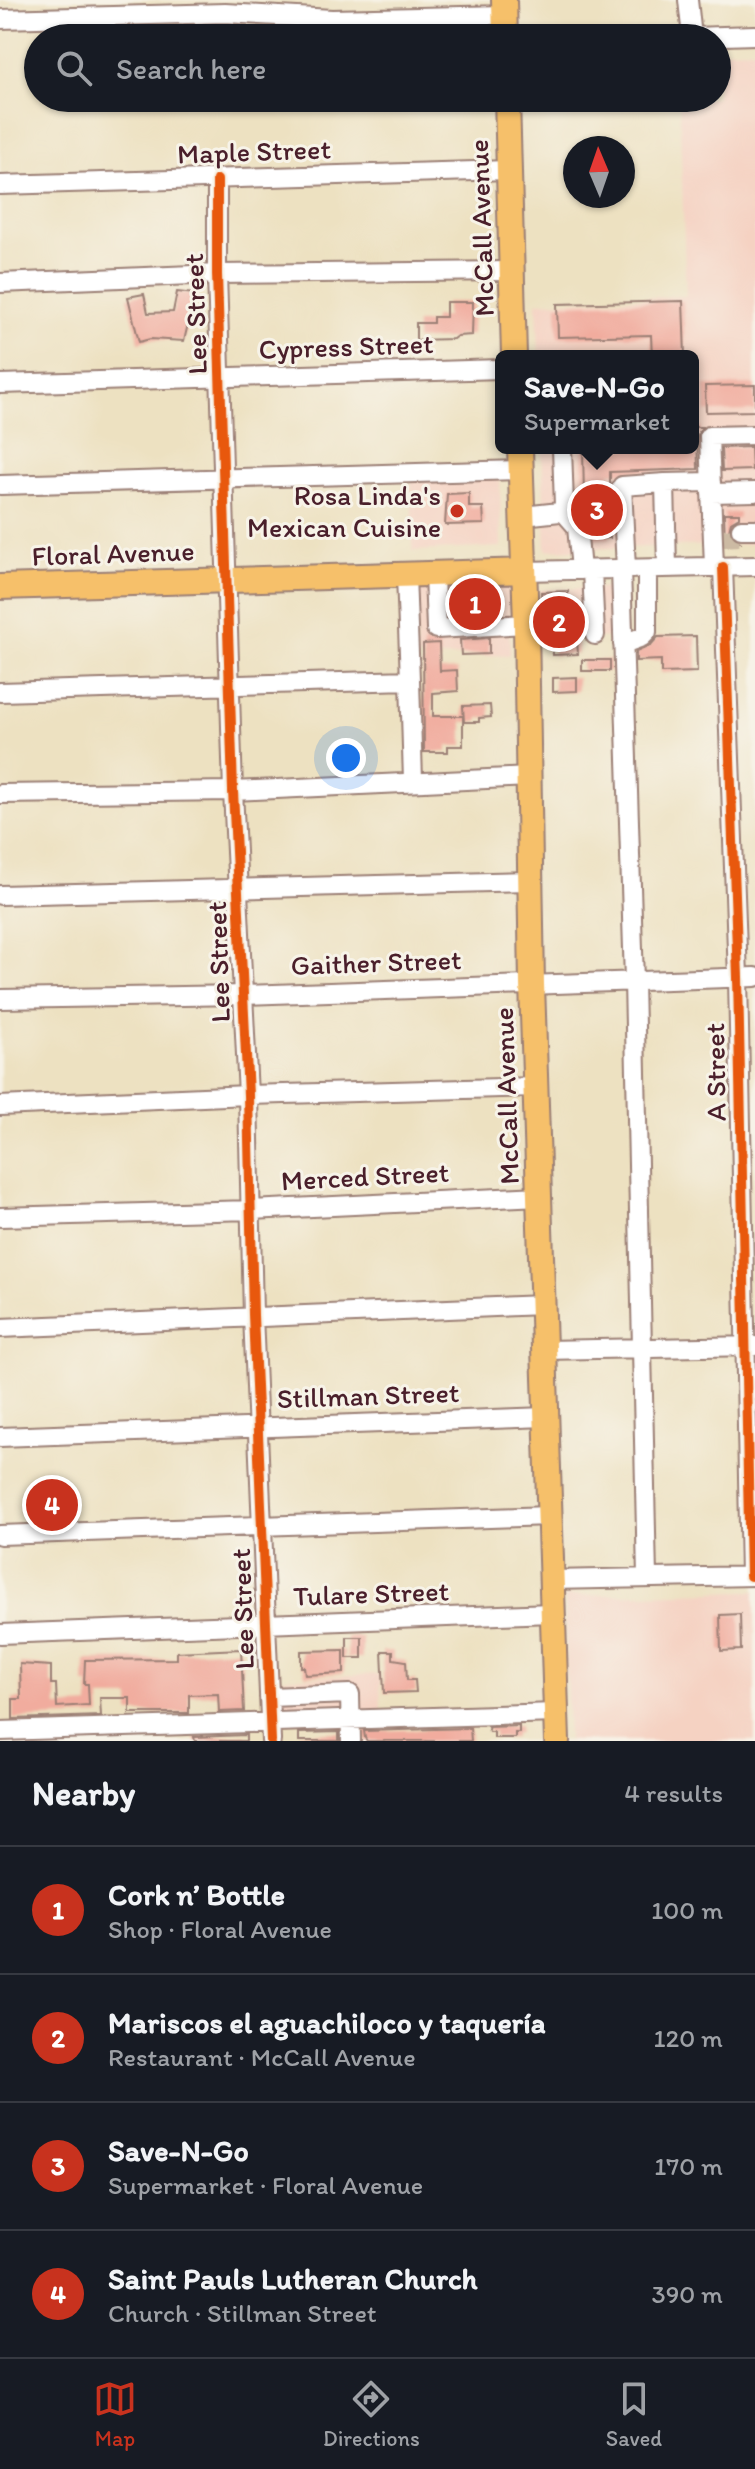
<!DOCTYPE html>
<html lang="en">
<head>
<meta charset="utf-8">
<style>
  body { margin:0; font-family:Itim,sans-serif; background:#20242c; color:#f1f3f6 }
  .compass { position:absolute; left:563px; top:136px; width:72px; height:72px; border-radius:50%; background:#171b24; box-shadow:0 2px 6px #0004; rotate:358deg }
  .you { position:absolute; left:346px; top:758px; width:28px; height:28px; margin:-20px; border:6px solid #fff; border-radius:50%; background:#1a73e8; box-shadow:0 0 0 12px #1a73e833 }
  .badge { display:grid; place-items:center; width:52px; height:52px; border-radius:50%; background:#c8321e; color:#fff; font-size:26px; font-weight:700 }
  .pin { position:absolute; translate:-50% -50%; border:4px solid #fff; box-shadow:0 2px 8px #0006 }
  .popup { position:absolute; left:495px; top:350px; width:204px; height:104px; box-sizing:border-box; display:grid; place-content:center; border-radius:12px; background:#171b24; filter:drop-shadow(0 2px 6px #0005); font-size:26px; white-space:nowrap; color:#9ea1a6 }
  .popup b { font-size:30px; color:#f1f3f6 }
  .popup::after { content:''; position:absolute; left:50%; top:100%; margin-left:-16px; border:16px solid transparent; border-top-color:#171b24 }
  .list { margin:0; padding:0; list-style:none }
  h2 { display:flex; justify-content:space-between; align-items:center; height:104px; margin:0; padding:0 32px; font-size:34px }
  h2 small { font-size:26px; font-weight:400; color:#9ea1a6 }
  .list li { display:grid; grid-template-columns:52px 1fr auto; gap:24px; align-items:center; box-sizing:border-box; height:128px; padding:0 32px; border-top:2px solid #363941 }
  .list b { display:block; font-size:30px; white-space:nowrap }
  .list p { margin:0; font-size:26px; white-space:nowrap; color:#9ea1a6 }
  .list em { font-size:26px; font-style:normal; color:#9ea1a6 }
  .icon { flex:none; width:44px; height:44px; fill:none; stroke:currentColor; stroke-width:2; stroke-linecap:round; stroke-linejoin:round }
  .map { position:relative; flex:none; width:755px; height:1741px; overflow:hidden }
  .search { position:absolute; background:#171b24; box-shadow:0 2px 6px #0004; left:24px; right:24px; top:24px; height:88px; display:flex; align-items:center; gap:20px; box-sizing:border-box; padding:0 28px; border-radius:44px; color:#9ea1a6; font-size:30px }
  .sheet { height:616px; background:#171b24 }
  nav { display:flex; justify-content:space-around; align-items:center; box-sizing:border-box; height:112px; border-top:2px solid #363941; background:#171b24; font-size:22px; color:#9ea1a6 }
  nav a { display:grid; justify-items:center; gap:4px }
  nav .on { color:#c8321e }
  .map>svg:first-child { display:block }
  .built { fill:#f5d2c2 }
  .building { fill:#f1ac9e }
  .lines { fill:none; stroke-linecap:round; stroke-linejoin:round }
  .minor-tunnel { stroke:#ccbaa3; stroke-width:18; stroke-dasharray:18 9; stroke-linecap:butt }
  .minor-casing { stroke:#9c8076; stroke-width:22 }
  .major-casing { stroke:#9c8076; stroke-width:28 }
  .minor { stroke:#fff; stroke-width:18 }
  .major { stroke:#f6c06b; stroke-width:24 }
  .cycleway-casing { stroke:#f7f3e8; stroke-width:15 }
  .cycleway { stroke:#e8590c; stroke-width:10 }
  .poi-dot { fill:#c8321e; stroke:#f7f3e8; stroke-width:3 }
  .labels { text-anchor:middle; dominant-baseline:central; stroke-width:6; stroke-linejoin:round; paint-order:stroke }
  .street-label { font-size:28px; fill:#4a1f2b; stroke:#f7f3e8 }
  .poi-label { font-size:28px; fill:#4a1f2b; stroke:#f7f3e8; text-anchor:end }
</style>
</head>
<body>
<div class="map">
<svg width="755" height="1741" viewBox="0 0 755 1741">
  <rect width="100%" height="100%" fill="#f7f3e8"/>
  <filter id="ink" filterUnits="userSpaceOnUse"><feTurbulence type="fractalNoise" baseFrequency=".0125" numOctaves="2"/><feDisplacementMap in="SourceGraphic" scale="16" xChannelSelector="R" yChannelSelector="G"/><feConvolveMatrix kernelMatrix="1 2 1 2 8 2 1 2 1" color-interpolation-filters="sRGB"/></filter>
  <filter id="wash" filterUnits="userSpaceOnUse"><feTurbulence type="fractalNoise" baseFrequency=".006" numOctaves="4" result="noise"/><feDisplacementMap in="SourceGraphic" scale="32" xChannelSelector="R" yChannelSelector="G"/><feGaussianBlur stdDeviation="1.8" result="paint"/><feColorMatrix in="noise" values="0 0 0 0 0 0 0 0 0 0 0 0 0 0 0 0 0 1.4 0 .05"/><feComposite in="paint" operator="in"/></filter>
  <g filter="url(#wash)">
    <rect width="100%" height="100%" fill="#ede1c1"/>
    <!-- built -->
    <path class="built" d="M 755,49 L 755,544 L 546,550 L 542,448 L 693,448 L 693,356 L 539,356 L 537,302 L 686,296 L 679,98 L 717,98 L 717,50 Z
      M 500,476 L 501,547 L 413,551 L 411,478 Z
      M 509,584 L 510,655 L 416,658 L 418,589 Z
      M 623,587 L 625,637 L 537,639 L 540,590 Z
      M 755,1591 L 755,1741 L 568,1741 L 565,1596 Z
      M 380,1674 L 381,1713 L 285,1718 L 283,1678 Z"/>
    <g id="blocks">
      <!-- building -->
      <path class="building" d="M 177,292 L 195,294 L 184,341 L 150,339 L 139,342 L 128,297 L 144,294 L 148,313 L 173,312 Z
        M 683,301 L 685,356 L 652,356 L 651,335 L 558,337 L 557,304 Z
        M 446,302 L 473,302 L 472,335 L 457,336 L 453,339 L 416,340 L 416,323 L 433,323 L 433,317 L 446,317 Z
        M 755,385 L 755,411 L 706,412 L 705,386 Z
        M 693,427 L 702,427 L 697,436 L 698,469 L 610,472 L 610,538 L 591,539 L 586,497 L 584,497 L 583,448 L 693,448 Z
        M 751,447 L 752,470 L 722,471 L 721,448 Z
        M 469,493 L 469,507 L 483,507 L 484,524 L 445,525 L 447,494 Z
        M 724,513 L 739,513 L 739,517 L 731,522 L 729,530 L 731,536 L 740,542 L 725,542 Z
        M 568,591 L 569,640 L 577,640 L 578,654 L 553,655 L 549,610 L 542,610 L 541,592 Z
        M 492,592 L 492,614 L 455,616 L 454,593 Z
        M 696,636 L 697,672 L 661,673 L 661,660 L 636,661 L 636,652 L 650,646 L 658,637 Z
        M 489,638 L 489,654 L 461,655 L 460,640 Z
        M 439,643 L 440,671 L 457,670 L 458,691 L 433,693 L 433,716 L 463,716 L 463,746 L 448,746 L 448,752 L 424,752 L 423,644 Z
        M 582,660 L 610,660 L 610,671 L 582,671 Z
        M 577,677 L 577,691 L 553,692 L 553,678 Z
        M 490,705 L 491,717 L 479,718 L 479,722 L 464,722 L 463,706 Z
        M 740,1614 L 741,1650 L 721,1651 L 720,1615 Z
        M 347,1637 L 362,1637 L 362,1658 L 347,1658 Z
        M 241,1649 L 244,1711 L 219,1712 L 218,1694 L 189,1695 L 189,1713 L 130,1713 L 130,1698 L 100,1698 L 101,1716 L 13,1719 L 13,1699 L 21,1699 L 20,1664 L 51,1666 L 51,1684 L 56,1684 L 57,1707 L 89,1705 L 88,1684 L 84,1684 L 85,1660 L 177,1659 L 177,1652 Z
        M 344,1650 L 344,1673 L 305,1675 L 304,1667 L 301,1667 L 301,1651 Z
        M 382,1651 L 393,1651 L 393,1659 L 406,1661 L 407,1680 L 415,1680 L 416,1692 L 384,1693 Z
        M 519,1726 L 519,1733 L 515,1733 L 515,1738 L 494,1738 L 494,1732 L 489,1732 L 488,1727 Z
        M 470,1728 L 471,1741 L 367,1741 L 365,1738 L 364,1731 Z
        M 339,1732 L 339,1741 L 299,1741 L 299,1733 Z
        M 246,1735 L 246,1741 L 195,1741 L 194,1737 Z"/>
    </g>
  </g>
  <g filter="url(#ink)">
    <use href="#blocks" fill-opacity="0" stroke="#9c8076" stroke-width="2"/>
    <g class="lines">
      <!-- minor-tunnel -->
      <path class="minor-tunnel" d="M 721,538 L 741,537"/>
      <!-- minor casing -->
      <g class="minor-casing">
        <path id="minor" d="M 688,0 L 692,37 L 755,35
          M 0,19 L 225,13 L 332,19 L 505,15
          M 217,180 L 217,274 L 233,791 L 248,1095 L 253,1315 L 271,1741
          M 0,185 L 509,170
          M 0,283 L 217,274 L 512,271
          M 0,384 L 501,369
          M 0,485 L 521,470
          M 711,493 L 755,492
          M 562,510 L 577,527 L 581,570
          M 523,516 L 560,512 L 564,506 L 562,448
          M 741,529 L 755,529
          M 714,567 L 709,436 L 755,435
          M 723,567 L 738,977 L 750,1576
          M 667,568 L 665,483 L 711,482
          M 621,569 L 634,981 L 647,1578
          M 626,569 L 622,486 L 665,483
          M 592,570 L 595,635
          M 524,571 L 755,566
          M 434,574 L 436,629 L 526,624
          M 623,644 L 642,637 L 647,632 L 647,569
          M 410,680 L 413,781
          M 0,692 L 410,680 L 406,575
          M 0,794 L 233,791 L 529,777
          M 0,895 L 531,881
          M 0,999 L 243,995 L 755,977
          M 0,1106 L 248,1095 L 537,1087
          M 0,1217 L 251,1210 L 540,1196
          M 0,1328 L 543,1305
          M 544,1350 L 755,1346
          M 0,1437 L 546,1417
          M 0,1535 L 549,1516
          M 550,1580 L 755,1576
          M 0,1634 L 551,1613
          M 269,1697 L 350,1694 L 351,1741
          M 0,1731 L 556,1713"/>
      </g>
      <!-- major casing -->
      <g class="major-casing">
        <path id="major" d="M 504,0 L 505,38
          M 507,98 L 514,356
          M 520,448 L 526,624 L 532,984 L 557,1741
          M 0,587 L 524,571"/>
      </g>
      <!-- minor -->
      <use href="#minor" class="minor"/>
      <!-- major -->
      <use href="#major" class="major"/>
      <!-- cycleway casing -->
      <g class="cycleway-casing">
        <path id="cycleway" d="M 217,180 L 217,274 L 233,791 L 248,1095 L 253,1315 L 271,1741
          M 723,567 L 738,977 L 750,1576"/>
      </g>
      <!-- cycleway -->
      <use href="#cycleway" class="cycleway"/>
    </g>
  </g>
  <!-- markers -->
  <circle class="poi-dot" cx="457" cy="511" r="8"/>
  <g class="labels">
    <!-- street labels -->
    <g class="street-label">
      <text transform="translate(254 151) rotate(-2)">Maple Street</text>
      <text transform="translate(481 228) rotate(-92)">McCall Avenue</text>
      <text transform="translate(195 314) rotate(-92)">Lee Street</text>
      <text transform="translate(346 346) rotate(-2)">Cypress Street</text>
      <text transform="translate(113 553) rotate(-2)">Floral Avenue</text>
      <text transform="translate(218 962) rotate(-92)">Lee Street</text>
      <text transform="translate(376 962) rotate(-2)">Gaither Street</text>
      <text transform="translate(715 1072) rotate(-91)">A Street</text>
      <text transform="translate(506 1096) rotate(-92)">McCall Avenue</text>
      <text transform="translate(365 1176) rotate(-3)">Merced Street</text>
      <text transform="translate(368 1395) rotate(-2)">Stillman Street</text>
      <text transform="translate(371 1593) rotate(-2)">Tulare Street</text>
      <text transform="translate(242 1609) rotate(-92)">Lee Street</text>
    </g>
    <!-- poi labels -->
    <g class="poi-label">
      <text x="441" y="495">Rosa Linda's<tspan x="441" dy="32">Mexican Cuisine</tspan></text>
    </g>
  </g>
</svg>
<svg class="compass" viewBox="-18 -18 36 36"><path d="M0-13l5 13h-10z" fill="#e53935"/><path d="M0 13l5-13h-10z" fill="#9ea1a6"/></svg>
<div class="you"></div>
<div class="pin badge" style="left:475px;top:604px">1</div>
<div class="pin badge" style="left:559px;top:622px">2</div>
<div class="pin badge" style="left:597px;top:510px">3</div>
<div class="popup"><b>Save-N-Go</b>Supermarket</div>
<div class="pin badge" style="left:52px;top:1505px">4</div>
<div class="search"><svg class="icon" aria-label="search" viewBox="0 0 24 24"><circle cx="10" cy="10" r="6"/><path d="M15 15l6 6"/></svg>Search here</div>
</div>
<section class="sheet">
<h2>Nearby<small>4 results</small></h2>
<ul class="list">
<li><span class="badge">1</span><div><b>Cork n’ Bottle</b><p>Shop · Floral Avenue</p></div><em>100 m</em></li>
<li><span class="badge">2</span><div><b>Mariscos el aguachiloco y taquería</b><p>Restaurant · McCall Avenue</p></div><em>120 m</em></li>
<li><span class="badge">3</span><div><b>Save-N-Go</b><p>Supermarket · Floral Avenue</p></div><em>170 m</em></li>
<li><span class="badge">4</span><div><b>Saint Pauls Lutheran Church</b><p>Church · Stillman Street</p></div><em>390 m</em></li>
</ul>
</section>
<nav>
<a class="on"><svg class="icon" aria-label="map" viewBox="0 0 24 24"><path d="M3 6l6-2 6 2 6-2v14l-6 2-6-2-6 2zM9 4v14M15 6v14"/></svg>Map</a>
<a><svg class="icon" aria-label="directions" viewBox="0 0 24 24"><path d="M12 3l9 9-9 9-9-9zM9 14v-3h6M13 9l2 2-2 2"/></svg>Directions</a>
<a><svg class="icon" aria-label="saved" viewBox="0 0 24 24"><path d="M7 4h10v16l-5-4-5 4z"/></svg>Saved</a>
</nav>
</body>
</html>
